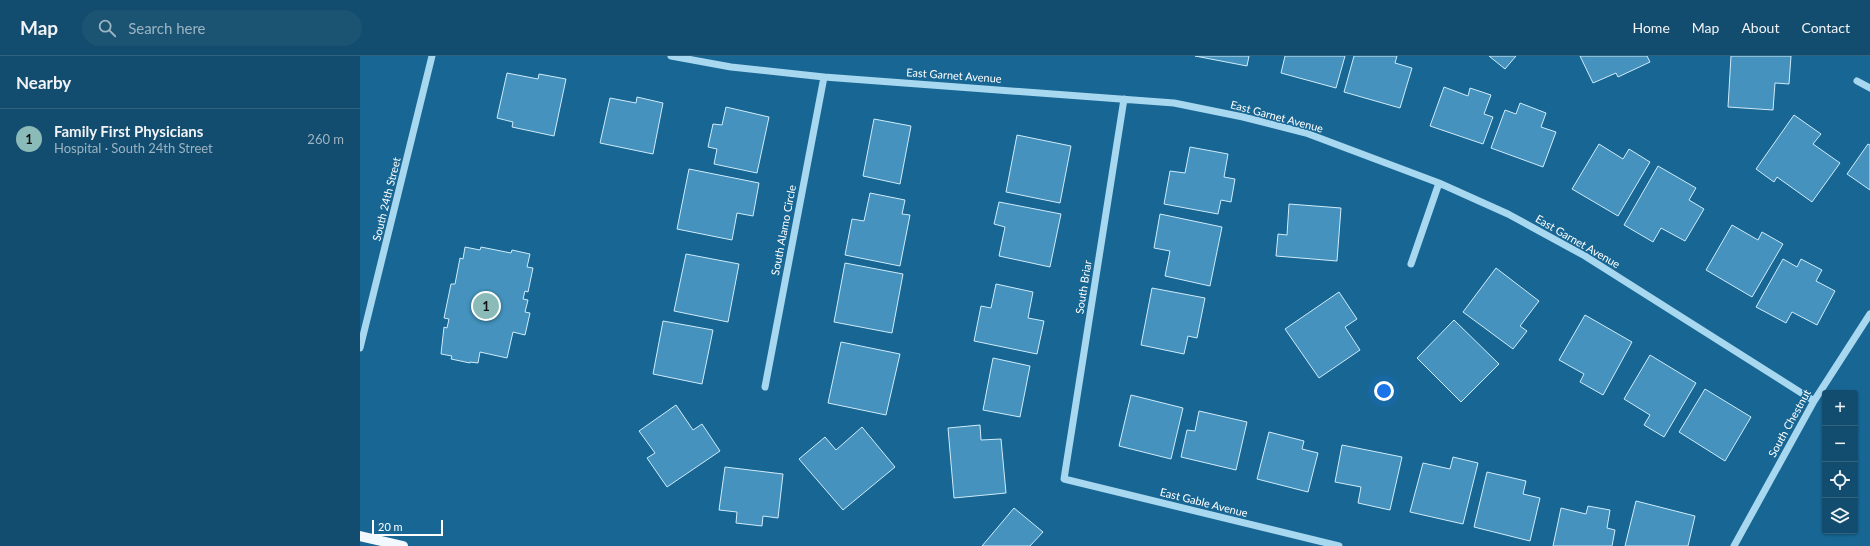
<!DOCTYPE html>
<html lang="en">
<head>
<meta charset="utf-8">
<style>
  body { margin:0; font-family:Lato,sans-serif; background:#1b5373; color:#f1f3f6 }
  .controls { position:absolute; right:12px; bottom:12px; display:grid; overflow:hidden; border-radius:4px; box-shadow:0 1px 3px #0004 }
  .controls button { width:36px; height:36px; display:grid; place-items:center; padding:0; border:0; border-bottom:1px solid #316381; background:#124c6e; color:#f1f3f6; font:20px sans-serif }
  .scale { position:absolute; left:12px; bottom:10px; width:71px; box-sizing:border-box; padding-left:4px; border:2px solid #fff; border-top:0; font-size:11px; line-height:14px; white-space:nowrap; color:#fff; -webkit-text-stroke:3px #186693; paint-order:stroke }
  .you { position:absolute; left:1024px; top:335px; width:14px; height:14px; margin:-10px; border:3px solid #fff; border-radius:50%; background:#1a73e8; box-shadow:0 0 0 6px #1a73e833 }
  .badge { display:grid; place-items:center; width:26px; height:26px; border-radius:50%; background:#8bbbb9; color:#111; font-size:13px; font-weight:700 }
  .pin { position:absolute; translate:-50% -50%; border:2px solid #fff; box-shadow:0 1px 4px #0006 }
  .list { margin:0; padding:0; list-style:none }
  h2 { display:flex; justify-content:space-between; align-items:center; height:52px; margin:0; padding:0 16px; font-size:17px }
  h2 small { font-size:13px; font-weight:400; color:#9cb4c2 }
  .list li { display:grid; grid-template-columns:26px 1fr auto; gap:12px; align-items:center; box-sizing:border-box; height:60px; padding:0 16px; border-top:1px solid #316381 }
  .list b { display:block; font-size:15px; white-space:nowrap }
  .list p { margin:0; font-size:13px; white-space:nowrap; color:#9cb4c2 }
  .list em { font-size:13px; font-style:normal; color:#9cb4c2 }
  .icon { flex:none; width:22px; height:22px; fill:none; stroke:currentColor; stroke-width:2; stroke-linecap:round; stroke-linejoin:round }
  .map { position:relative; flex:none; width:1510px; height:490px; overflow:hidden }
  header { display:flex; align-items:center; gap:24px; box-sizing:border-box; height:56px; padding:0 20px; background:#124c6e; border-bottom:1px solid #316381 }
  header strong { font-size:19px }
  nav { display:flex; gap:22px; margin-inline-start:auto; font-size:14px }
  .search { width:280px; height:36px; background:#1b5373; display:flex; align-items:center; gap:10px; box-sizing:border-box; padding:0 14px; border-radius:22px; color:#9cb4c2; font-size:15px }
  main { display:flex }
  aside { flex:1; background:#124c6e }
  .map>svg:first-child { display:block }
  .building { fill:#4492bd; stroke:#cfecfb }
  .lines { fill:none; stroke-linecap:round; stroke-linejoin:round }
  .minor { stroke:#a8d7f0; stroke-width:7 }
  .major { stroke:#f1f9ff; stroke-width:10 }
  .labels { text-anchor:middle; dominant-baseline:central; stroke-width:3; stroke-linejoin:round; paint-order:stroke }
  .street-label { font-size:11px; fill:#fff; stroke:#186693 }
</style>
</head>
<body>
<header>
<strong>Map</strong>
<div class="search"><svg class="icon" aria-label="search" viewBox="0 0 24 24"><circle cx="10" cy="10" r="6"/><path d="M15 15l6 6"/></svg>Search here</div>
<nav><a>Home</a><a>Map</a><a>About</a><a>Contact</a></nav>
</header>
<main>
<aside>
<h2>Nearby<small></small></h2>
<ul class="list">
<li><span class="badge">1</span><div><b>Family First Physicians</b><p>Hospital · South 24th Street</p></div><em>260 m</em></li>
</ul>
</aside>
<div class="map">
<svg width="1510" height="490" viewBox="0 0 1510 490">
  <rect width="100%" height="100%" fill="#186693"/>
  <!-- building -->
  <path class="building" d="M 835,0 L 889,0 L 887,10 Z
    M 925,0 L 985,0 L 976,32 L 921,17 Z
    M 994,0 L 1037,0 L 1035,7 L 1052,12 L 1040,52 L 984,36 Z
    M 1129,0 L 1156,0 L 1145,13 Z
    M 1220,0 L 1287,0 L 1290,6 L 1258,21 L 1256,17 L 1233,27 Z
    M 1371,0 L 1431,0 L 1429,28 L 1415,27 L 1413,54 L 1368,51 Z
    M 147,17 L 178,23 L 179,18 L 206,23 L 194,80 L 152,71 L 153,66 L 137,62 Z
    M 1084,31 L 1108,40 L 1110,32 L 1131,39 L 1124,58 L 1133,61 L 1123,88 L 1070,70 Z
    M 277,41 L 303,47 L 293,98 L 240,87 L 250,42 L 276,47 Z
    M 1160,47 L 1186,57 L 1181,71 L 1196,76 L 1183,111 L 1131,92 L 1145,54 L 1156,58 Z
    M 366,51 L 409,61 L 397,117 L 354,108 L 357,93 L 348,91 L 353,68 L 362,69 Z
    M 1434,59 L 1461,78 L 1453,88 L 1480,107 L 1452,146 L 1417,121 L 1414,126 L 1396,113 Z
    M 514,63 L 551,70 L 540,128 L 503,120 Z
    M 657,79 L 711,90 L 700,147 L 646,136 Z
    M 1239,88 L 1263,103 L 1269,93 L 1290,106 L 1258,160 L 1212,133 Z
    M 1508,88 L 1510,89 L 1510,134 L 1487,118 Z
    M 830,91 L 868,98 L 864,121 L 875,123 L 871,146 L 861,144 L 858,158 L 804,148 L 810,115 L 825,117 Z
    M 1298,110 L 1336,132 L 1329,144 L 1344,153 L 1325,185 L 1301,172 L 1293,186 L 1264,169 Z
    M 329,113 L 399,127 L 393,160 L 377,157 L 372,184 L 317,173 Z
    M 510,137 L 545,144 L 542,158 L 550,159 L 540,210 L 485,199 L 492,163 L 504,165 Z
    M 639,146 L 701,158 L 690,211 L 639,200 L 645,171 L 634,168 Z
    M 929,148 L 981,152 L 977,205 L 916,200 L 918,178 L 927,179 Z
    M 800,158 L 862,171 L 850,230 L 805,220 L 810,195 L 794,192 Z
    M 1372,169 L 1398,184 L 1402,176 L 1423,188 L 1392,241 L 1346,214 Z
    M 105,191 L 120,194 L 121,191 L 151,197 L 152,194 L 170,198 L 167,211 L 173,212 L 168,236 L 165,235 L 163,243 L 168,244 L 165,256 L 170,257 L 165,279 L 153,276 L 147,302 L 120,296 L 118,307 L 110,306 L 110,307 L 91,303 L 92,300 L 81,298 L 84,271 L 87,272 L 89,263 L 84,262 L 91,228 L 95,228 L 100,202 L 103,203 Z
    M 326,198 L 379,208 L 368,266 L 314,255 Z
    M 1423,203 L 1437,211 L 1441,203 L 1462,214 L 1456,225 L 1475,235 L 1457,269 L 1432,256 L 1426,267 L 1396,251 Z
    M 485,207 L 543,218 L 532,277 L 474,266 Z
    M 1136,212 L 1179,245 L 1160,270 L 1167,275 L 1153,293 L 1103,256 Z
    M 636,228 L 673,236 L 668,262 L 684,265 L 677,298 L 614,285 L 621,250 L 631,252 Z
    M 792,232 L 845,242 L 837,282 L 828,280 L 824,298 L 781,289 Z
    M 979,236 L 997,263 L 985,271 L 1000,294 L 959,322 L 925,273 Z
    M 1225,259 L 1272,286 L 1243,339 L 1220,326 L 1224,318 L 1199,304 Z
    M 1094,264 L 1139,308 L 1101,346 L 1057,302 Z
    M 303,265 L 353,274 L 342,328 L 293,318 Z
    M 481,286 L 540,298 L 526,359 L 468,347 Z
    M 1290,299 L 1336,327 L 1304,381 L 1284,369 L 1290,359 L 1264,343 Z
    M 633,302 L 670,310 L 660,361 L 623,354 Z
    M 1345,333 L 1391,361 L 1365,405 L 1319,376 Z
    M 771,339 L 823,352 L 811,403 L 759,390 Z
    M 316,349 L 333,374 L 342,368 L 360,395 L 307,431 L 287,402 L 295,397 L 279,375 Z
    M 839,355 L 887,366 L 876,414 L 821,401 L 827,374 L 835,375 Z
    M 620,369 L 621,384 L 641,383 L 646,437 L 594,442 L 588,372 Z
    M 502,371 L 535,411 L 483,454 L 439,403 L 465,381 L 476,394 Z
    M 909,376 L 944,385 L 942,393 L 958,397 L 948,436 L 897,423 Z
    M 982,389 L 1042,401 L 1030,454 L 998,447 L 1001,431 L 975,426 Z
    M 1093,401 L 1118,407 L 1103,468 L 1050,456 L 1063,407 L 1090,413 Z
    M 365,411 L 423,418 L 418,462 L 403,460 L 402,470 L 376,467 L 377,456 L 359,454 Z
    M 1127,416 L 1166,425 L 1163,438 L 1180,442 L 1170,485 L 1114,471 Z
    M 1276,445 L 1335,460 L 1328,490 L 1265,490 Z
    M 1228,450 L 1250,454 L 1247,472 L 1255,474 L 1252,490 L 1193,490 L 1201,452 L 1226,458 Z
    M 654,452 L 683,476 L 670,490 L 622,490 Z"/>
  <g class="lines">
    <!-- minor -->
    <path class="minor" d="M 311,0 L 371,11 L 464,21 L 814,47 L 883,61 L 946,77 L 1079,127 L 1148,158 L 1225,200 L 1454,345
      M 1497,25 L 1510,32
      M 764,43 L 704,423 L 979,490
      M 1051,208 L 1079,127
      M 0,292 L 72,0
      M 405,331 L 464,21
      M 1374,490 L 1454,345 L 1510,258"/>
    <!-- major -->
    <path class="major" d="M 0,480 L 43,490"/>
  </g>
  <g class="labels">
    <!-- street labels -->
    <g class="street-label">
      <text transform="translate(594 19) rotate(4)">East Garnet Avenue</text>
      <text transform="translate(917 60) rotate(15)">East Garnet Avenue</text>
      <text transform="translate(26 143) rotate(-76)">South 24th Street</text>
      <text transform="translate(423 174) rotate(-79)">South Alamo Circle</text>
      <text transform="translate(1218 185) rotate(30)">East Garnet Avenue</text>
      <text transform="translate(723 231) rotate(-81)">South Briar</text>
      <text transform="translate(1429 367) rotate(-61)">South Chestnut</text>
      <text transform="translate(844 446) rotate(14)">East Gable Avenue</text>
    </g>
  </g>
</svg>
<div class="controls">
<button>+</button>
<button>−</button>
<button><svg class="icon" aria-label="locate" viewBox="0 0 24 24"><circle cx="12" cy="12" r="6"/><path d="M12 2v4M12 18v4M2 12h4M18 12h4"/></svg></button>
<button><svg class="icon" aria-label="layers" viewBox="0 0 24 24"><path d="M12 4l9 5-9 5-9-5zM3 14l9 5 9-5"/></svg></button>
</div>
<div class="scale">20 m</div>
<div class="you"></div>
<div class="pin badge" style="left:126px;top:250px">1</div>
</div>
</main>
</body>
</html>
